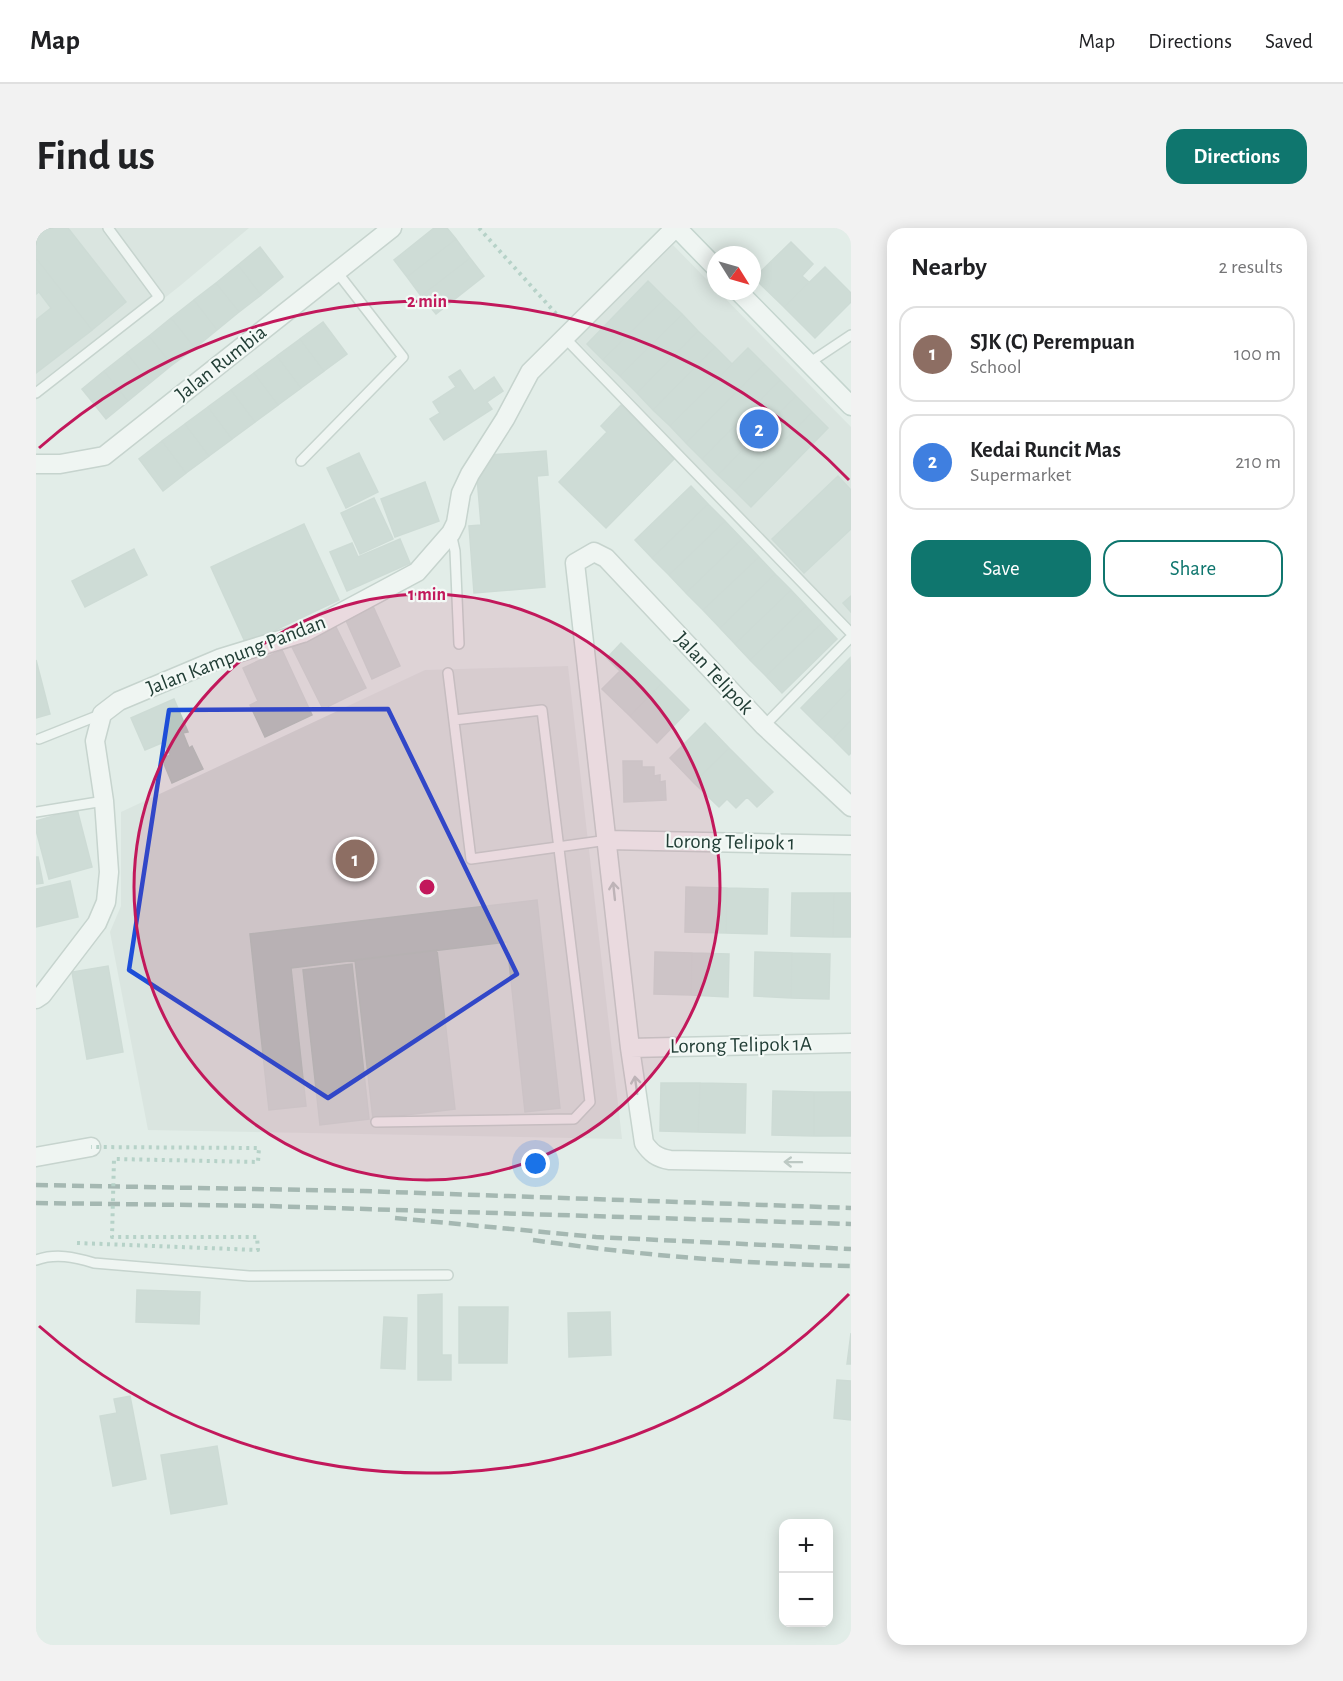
<!DOCTYPE html>
<html lang="en">
<head>
<meta charset="utf-8">
<style>
  body { margin:0; font-family:"Alegreya Sans",sans-serif; background:#f2f2f2; color:#202124 }
  .controls { position:absolute; right:18px; bottom:18px; display:grid; overflow:hidden; border-radius:12px; box-shadow:0 3px 15px #0003 }
  .controls button { width:54px; height:54px; display:grid; place-items:center; padding:0; border:0; border-bottom:2px solid #e0e0e0; background:#fff; color:#202124; font:30px sans-serif }
  .compass { position:absolute; left:671px; top:18px; width:54px; height:54px; border-radius:50%; background:#fff; box-shadow:0 3px 15px #0003; rotate:127deg }
  .you { position:absolute; left:500px; top:936px; width:21px; height:21px; margin:-15px; border:4px solid #fff; border-radius:50%; background:#1a73e8; box-shadow:0 0 0 9px #1a73e833 }
  .badge { display:grid; place-items:center; width:39px; height:39px; border-radius:50%; background:#0f766e; color:#fff; font-size:20px; font-weight:700 }
  .pin { position:absolute; translate:-50% -50%; border:3px solid #fff; box-shadow:0 2px 6px #0006 }
  .list { margin:0; padding:0; list-style:none }
  h2 { display:flex; justify-content:space-between; align-items:center; height:78px; margin:0; padding:0 24px; font-size:26px }
  h2 small { font-size:20px; font-weight:400; color:#757577 }
  .list li { display:grid; grid-template-columns:39px 1fr auto; gap:18px; align-items:center; box-sizing:border-box; height:96px; margin:0 12px 12px; padding:0 12px; border:2px solid #e0e0e0; border-radius:18px }
  .list b { display:block; font-size:22px; white-space:nowrap }
  .list p { margin:0; font-size:20px; white-space:nowrap; color:#757577 }
  .list em { font-size:20px; font-style:normal; color:#757577 }
  .actions { display:flex; gap:12px; padding:18px 24px }
  .actions a { flex:1; padding:14px 0; border:2px solid #0f766e; border-radius:18px; text-align:center; font-size:21px; color:#0f766e }
  .actions .main { background:#0f766e; color:#fff }
  .map { position:relative; flex:none; width:815px; height:1417px; overflow:hidden; border-radius:18px }
  header { display:flex; align-items:center; gap:36px; box-sizing:border-box; height:84px; padding:0 30px; background:#fff; border-bottom:2px solid #e0e0e0 }
  header strong { font-size:28px }
  nav { display:flex; gap:33px; margin-inline-start:auto; font-size:21px }
  .intro { display:flex; align-items:center; justify-content:space-between; box-sizing:border-box; height:144px; padding:0 36px }
  h1 { margin:0; font-size:42px }
  .button { padding:15px 27px; border-radius:18px; background:#0f766e; color:#fff; font-size:21px; font-weight:700 }
  main { display:flex; gap:36px; padding:0 36px }
  aside { flex:1; background:#fff; border-radius:18px; box-shadow:0 3px 15px #0003 }
  .map>svg:first-child { display:block }
  .built { fill:#d0dcd7 }
  .building { fill:#b7c7c1; stroke:#b4c6bf; stroke-width:1.5 }
  .lines { fill:none; stroke-linecap:round; stroke-linejoin:round }
  .lane-casing { stroke:#a5b5af; stroke-width:12 }
  .street-casing { stroke:#a5b5af; stroke-width:21 }
  .secondary-casing { stroke:#a0b8b0; stroke-width:21 }
  .path { stroke:#82b1a2; stroke-width:4; stroke-dasharray:3 4.5; stroke-linecap:butt }
  .lane { stroke:#fff; stroke-width:9 }
  .street { stroke:#fff; stroke-width:18 }
  .secondary { stroke:#fff; stroke-width:18 }
  .rail { stroke:#5c7972; stroke-width:4.5; stroke-dasharray:12 6; stroke-linecap:butt }
  .path-bridge { stroke:#82b1a2; stroke-width:4; stroke-dasharray:3 4.5; stroke-linecap:butt }
  .oneway { stroke:#909e9a }
  .marked { fill:none; stroke:#1d4ed8; stroke-width:4.5; stroke-linejoin:round }
  .ring { fill:none; stroke:#c2185b; stroke-width:3 }
  .labels { text-anchor:middle; dominant-baseline:central; stroke-width:4.5; stroke-linejoin:round; paint-order:stroke }
  .street-label { font-size:21px; fill:#223e36; stroke:#f3f9f6 }
  .centre { fill:#c2185b; stroke:#f3f9f6; stroke-width:3 }
  .ring-label { font-size:18px; text-anchor:middle; font-weight:bold; fill:#c2185b; stroke:#f3f9f6; stroke-width:4.5; stroke-linejoin:round; paint-order:stroke }
</style>
</head>
<body>
<header>
<strong>Map</strong>
<nav><a>Map</a><a>Directions</a><a>Saved</a></nav>
</header>
<div class="intro"><h1>Find us</h1><a class="button">Directions</a></div>
<main>
<div class="map">
<svg width="815" height="1417" viewBox="0 0 815 1417">
  <rect width="100%" height="100%" fill="#e2ede8"/>
  <!-- built -->
  <path class="built" d="M 0,0 L 213,0 L 145,57 L 0,172 Z
    M 637,17 L 815,199 L 815,398 L 540,112 Z
    M 532,438 L 586,911 L 112,902 L 74,704 L 85,678 L 85,584 L 389,442 Z"/>
  <!-- building -->
  <path class="building" d="M 0,0 L 32,0 L 90,74 L 56,102 L 0,30 Z
    M 398,0 L 411,0 L 420,11 L 371,49 L 358,32 Z
    M 420,11 L 434,30 L 385,68 L 371,49 Z
    M 755,14 L 777,36 L 766,48 L 773,54 L 748,79 L 718,50 Z
    M 224,19 L 247,49 L 225,67 L 202,37 Z
    M 0,30 L 56,102 L 0,145 L 0,92 L 15,80 L 3,64 L 0,66 Z
    M 434,30 L 448,48 L 400,86 L 385,68 Z
    M 202,37 L 225,67 L 203,84 L 180,55 Z
    M 789,39 L 815,65 L 815,74 L 779,110 L 748,79 Z
    M 612,53 L 629,70 L 567,132 L 551,116 Z
    M 180,55 L 203,84 L 181,102 L 158,72 Z
    M 629,70 L 646,86 L 584,148 L 567,132 Z
    M 158,72 L 181,102 L 159,120 L 135,90 Z
    M 646,86 L 662,103 L 601,165 L 584,148 Z
    M 135,90 L 159,120 L 136,137 L 113,108 Z
    M 287,94 L 311,126 L 288,143 L 264,111 Z
    M 662,103 L 679,119 L 617,182 L 601,165 Z
    M 113,108 L 136,137 L 114,155 L 91,125 Z
    M 264,111 L 288,143 L 265,160 L 241,128 Z
    M 679,119 L 696,136 L 634,198 L 617,182 Z
    M 712,120 L 728,136 L 650,215 L 634,198 Z
    M 91,125 L 114,155 L 92,173 L 68,143 Z
    M 241,128 L 265,160 L 242,177 L 218,145 Z
    M 728,136 L 744,152 L 666,231 L 650,215 Z
    M 424,142 L 438,163 L 458,149 L 467,163 L 451,174 L 456,181 L 408,212 L 394,191 L 404,185 L 397,174 L 420,159 L 413,149 Z
    M 68,143 L 92,173 L 70,191 L 46,161 Z
    M 218,145 L 242,177 L 219,194 L 195,162 Z
    M 744,152 L 760,168 L 682,247 L 666,231 Z
    M 195,162 L 219,194 L 196,211 L 172,179 Z
    M 760,168 L 776,184 L 699,263 L 682,247 Z
    M 585,177 L 639,230 L 570,300 L 523,254 L 571,204 L 565,198 Z
    M 172,179 L 196,211 L 173,228 L 149,196 Z
    M 776,184 L 792,200 L 715,279 L 699,263 Z
    M 149,196 L 173,228 L 150,245 L 126,213 Z
    M 126,213 L 150,245 L 127,263 L 103,231 Z
    M 510,223 L 512,247 L 501,248 L 509,359 L 438,365 L 433,298 L 445,297 L 441,249 L 453,227 Z
    M 323,225 L 342,264 L 310,280 L 291,240 Z
    M 802,248 L 815,262 L 815,301 L 768,345 L 736,311 Z
    M 389,254 L 403,293 L 359,309 L 345,271 Z
    M 655,258 L 672,276 L 616,330 L 599,312 Z
    M 338,270 L 357,311 L 324,326 L 305,285 Z
    M 672,276 L 689,293 L 633,347 L 616,330 Z
    M 689,293 L 706,311 L 650,365 L 633,347 Z
    M 268,296 L 303,372 L 210,416 L 175,339 Z
    M 364,311 L 374,335 L 311,363 L 294,324 L 316,315 L 322,329 Z
    M 706,311 L 723,329 L 667,382 L 650,365 Z
    M 98,321 L 111,347 L 49,379 L 36,353 Z
    M 723,329 L 739,346 L 684,400 L 667,382 Z
    M 739,346 L 755,362 L 699,416 L 684,400 Z
    M 755,362 L 770,378 L 714,432 L 699,416 Z
    M 815,368 L 815,384 L 807,375 Z
    M 336,376 L 364,438 L 336,451 L 308,388 Z
    M 770,378 L 786,395 L 730,448 L 714,432 Z
    M 298,395 L 330,460 L 287,481 L 255,417 Z
    M 786,395 L 801,411 L 746,465 L 730,448 Z
    M 585,415 L 626,455 L 594,488 L 566,461 L 584,443 L 571,430 Z
    M 246,422 L 276,487 L 229,509 L 214,477 L 222,473 L 207,440 Z
    M 814,430 L 815,460 L 781,496 L 765,480 Z
    M 0,432 L 14,486 L 0,490 Z
    M 626,455 L 653,482 L 621,515 L 594,488 Z
    M 815,460 L 815,492 L 797,511 L 781,496 Z
    M 138,471 L 152,504 L 147,505 L 153,520 L 156,518 L 167,541 L 136,555 L 126,531 L 134,527 L 128,514 L 109,522 L 95,490 Z
    M 815,492 L 815,525 L 813,527 L 797,511 Z
    M 669,495 L 693,520 L 658,555 L 634,530 Z
    M 693,520 L 737,564 L 721,579 L 711,569 L 700,580 L 691,571 L 683,579 L 658,555 Z
    M 587,533 L 606,533 L 606,539 L 618,539 L 618,548 L 624,547 L 624,554 L 629,553 L 630,572 L 588,574 Z
    M 41,581 L 56,639 L 13,651 L 0,602 L 0,593 Z
    M 0,629 L 2,629 L 7,655 L 0,656 Z
    M 34,653 L 42,689 L 0,699 L 0,661 Z
    M 650,659 L 691,660 L 690,705 L 649,704 Z
    M 691,660 L 732,661 L 731,706 L 690,705 Z
    M 756,665 L 798,665 L 797,709 L 755,708 Z
    M 798,665 L 815,665 L 815,709 L 797,709 Z
    M 501,672 L 524,880 L 489,884 L 471,714 L 255,740 L 270,878 L 233,882 L 214,706 Z
    M 401,722 L 419,881 L 337,891 L 319,732 Z
    M 619,724 L 656,725 L 655,767 L 618,766 Z
    M 719,724 L 756,725 L 755,770 L 718,768 Z
    M 656,725 L 693,726 L 692,769 L 655,767 Z
    M 756,725 L 794,726 L 793,771 L 755,770 Z
    M 316,736 L 333,891 L 284,897 L 267,742 Z
    M 72,738 L 87,824 L 51,831 L 36,744 Z
    M 625,855 L 664,855 L 662,904 L 624,903 Z
    M 664,855 L 710,856 L 709,905 L 662,904 Z
    M 737,863 L 778,864 L 778,908 L 736,907 Z
    M 778,864 L 815,864 L 815,908 L 778,908 Z
    M 101,1062 L 164,1064 L 163,1096 L 100,1094 Z
    M 406,1066 L 406,1127 L 415,1127 L 415,1152 L 382,1152 L 382,1067 Z
    M 423,1079 L 472,1079 L 471,1135 L 423,1135 Z
    M 574,1084 L 575,1127 L 533,1129 L 532,1085 Z
    M 348,1089 L 371,1090 L 369,1141 L 345,1140 Z
    M 815,1105 L 815,1136 L 811,1136 Z
    M 801,1152 L 815,1153 L 815,1192 L 798,1190 Z
    M 94,1168 L 110,1251 L 77,1258 L 64,1188 L 81,1185 L 78,1171 Z
    M 181,1218 L 191,1276 L 135,1286 L 125,1227 Z"/>
  <g class="lines">
    <!-- lane casing -->
    <g class="lane-casing">
      <path id="lane" d="M 528,109 L 815,405
        M 773,135 L 815,107
        M 0,165 L 123,69 L 72,0
        M 265,233 L 367,129 L 301,44
        M 415,305 L 419,323 L 423,416
        M 412,445 L 435,631 L 572,612
        M 728,498 L 815,409
        M 3,511 L 66,486
        M 0,584 L 68,573
        M 340,894 L 538,891 L 554,874 L 506,482 L 418,492
        M 0,1032 C 20,1025 38,1029 58,1035 L 213,1048 L 412,1047"/>
    </g>
    <!-- street casing -->
    <g class="street-casing">
      <path id="street" d="M 0,236 L 24,236 L 68,228 L 356,0
        M 815,579 L 728,498 L 570,330 L 558,324 L 539,335 L 594,820 L 608,915 C 615,925 621,930 634,932 L 815,935
        M 572,612 L 815,617
        M 0,771 L 6,767 L 61,695 L 70,674 L 73,644 L 68,573 L 59,513 L 66,486 L 83,473 L 185,430 L 267,405 L 381,344 L 415,305 L 420,295 L 425,265 L 434,246 L 469,191 L 494,144 L 639,0
        M 594,820 L 815,815
        M 0,929 L 55,919"/>
    </g>
    <!-- secondary casing -->
    <g class="secondary-casing">
      <path id="secondary" d="M 641,0 L 680,40
        M 702,63 L 815,178"/>
    </g>
    <!-- path -->
    <path class="path" d="M 443,0 L 523,89"/>
    <!-- lane -->
    <use href="#lane" class="lane"/>
    <!-- street -->
    <use href="#street" class="street"/>
    <!-- secondary -->
    <use href="#secondary" class="secondary"/>
    <!-- rail -->
    <path class="rail" d="M 0,957 L 327,963 L 815,980
      M 0,975 L 231,978 L 815,996
      M 359,990 L 560,1009 L 815,1021
      M 497,1012 C 602,1027 709,1036 815,1038"/>
    <!-- path-bridge -->
    <path class="path-bridge" d="M 41,1015 L 222,1022 L 221,1009 L 76,1009 L 78,931 L 222,934 L 223,920 L 55,919"/>
  </g>
  <!-- one-way arrows -->
  <defs><path id="oneway-shaft" d="M-6 0H5M1.5-3L5.5 0L1.5 3" fill="none" stroke-width="1.6" stroke-linecap="round" stroke-linejoin="round" transform="scale(1.5)"/></defs>
  <g class="oneway">
    <use href="#oneway-shaft" transform="translate(578 663) rotate(-96)"/>
    <use href="#oneway-shaft" transform="translate(600 857) rotate(-98)"/>
    <use href="#oneway-shaft" transform="translate(757 934) rotate(-179)"/>
  </g>
  <!-- marked area -->
  <path d="M0 0H815V1417H0ZM 352,481 L 481,746 L 292,870 L 93,742 L 133,482 Z" fill="#e2ede8" fill-opacity=".55" fill-rule="evenodd"/>
  <path class="marked" d="M 352,481 L 481,746 L 292,870 L 93,742 L 133,482 Z"/>
  <!-- distance rings -->
  <circle cx="391" cy="659" r="293" fill="#c2185b" fill-opacity=".12"/>
  <g class="ring">
    <circle cx="391" cy="659" r="293"/>
    <path d="M813 1066A586 586 0 0 1 3 1098M3 220A586 586 0 0 1 813 252"/>
  </g>
  <g class="labels">
    <!-- street labels -->
    <g class="street-label">
      <text transform="translate(185 135) rotate(-38)">Jalan Rumbia</text>
      <text transform="translate(200 427) rotate(-21)">Jalan Kampung Pandan</text>
      <text transform="translate(678 445) rotate(47)">Jalan Telipok</text>
      <text transform="translate(694 614) rotate(1)">Lorong Telipok 1</text>
      <text transform="translate(705 817) rotate(-1)">Lorong Telipok 1A</text>
    </g>
  </g>
  <circle cx="391" cy="659" r="9" class="centre"/>
  <g class="ring-label">
    <text x="391" y="79">2 min</text>
    <text x="391" y="372">1 min</text>
  </g>
</svg>
<div class="controls">
<button>+</button>
<button>−</button>
</div>
<svg class="compass" viewBox="-18 -18 36 36"><path d="M0-13l5 13h-10z" fill="#e53935"/><path d="M0 13l5-13h-10z" fill="#757577"/></svg>
<div class="you"></div>
<div class="pin badge" style="left:319px;top:631px;background:#8d6e63">1</div>
<div class="pin badge" style="left:723px;top:201px;background:#3f7fe0">2</div>
</div>
<aside>
<h2>Nearby<small>2 results</small></h2>
<ul class="list">
<li><span class="badge" style="background:#8d6e63">1</span><div><b>SJK (C) Perempuan</b><p>School</p></div><em>100 m</em></li>
<li><span class="badge" style="background:#3f7fe0">2</span><div><b>Kedai Runcit Mas</b><p>Supermarket</p></div><em>210 m</em></li>
</ul>
<div class="actions"><a class="main">Save</a><a>Share</a></div>
</aside>
</main>
</body>
</html>
